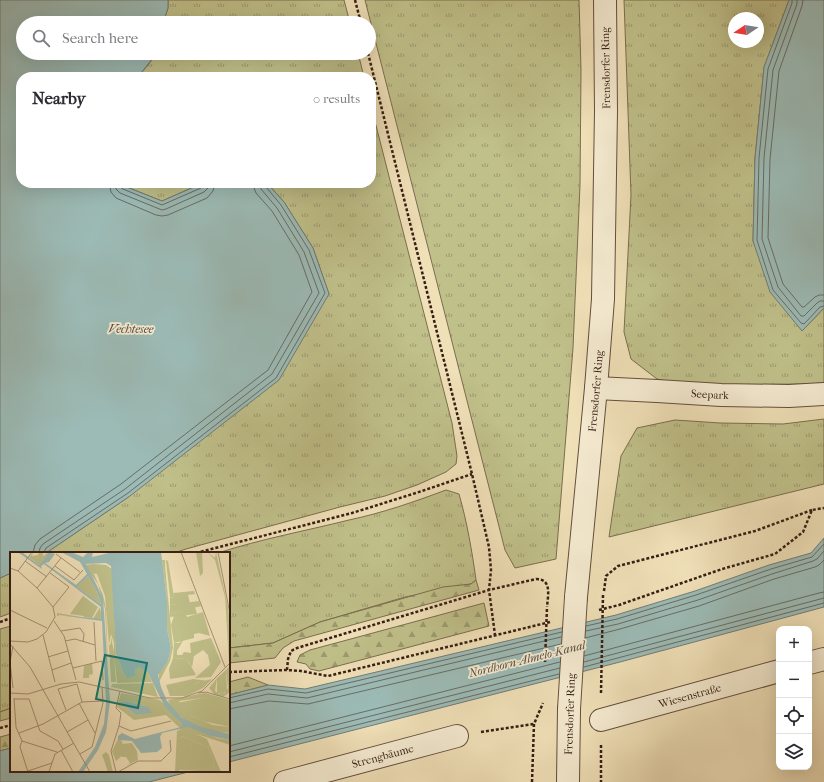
<!DOCTYPE html>
<html lang="en">
<head>
<meta charset="utf-8">
<style>
  body { margin:0; font-family:"IM FELL French Canon",serif; background:#f2f2f3; color:#2b2b33 }
  .controls { position:absolute; right:12px; bottom:12px; display:grid; overflow:hidden; border-radius:8px; box-shadow:0 4px 16px #0002 }
  .controls button { width:36px; height:36px; display:grid; place-items:center; padding:0; border:0; border-bottom:1px solid #e1e1e2; background:#fff; color:#2b2b33; font:20px sans-serif }
  .compass { position:absolute; left:728px; top:12px; width:36px; height:36px; border-radius:50%; background:#fff; box-shadow:0 4px 16px #0002; rotate:258deg }
  .list { margin:0; padding:0; list-style:none }
  h2 { display:flex; justify-content:space-between; align-items:center; height:52px; margin:0; padding:0 16px; font-size:17px }
  h2 small { font-size:13px; font-weight:400; color:#7c7c81 }
  .icon { flex:none; width:22px; height:22px; fill:none; stroke:currentColor; stroke-width:2; stroke-linecap:round; stroke-linejoin:round }
  .map { position:relative; flex:none; width:824px; height:782px; overflow:hidden }
  .search { position:absolute; background:#fff; box-shadow:0 4px 16px #0002; left:16px; top:16px; width:360px; height:44px; display:flex; align-items:center; gap:10px; box-sizing:border-box; padding:0 14px; border-radius:22px; color:#7c7c81; font-size:15px }
  .panel { position:absolute; background:#fff; box-shadow:0 4px 16px #0002; left:16px; top:72px; width:360px; height:116px; border-radius:16px }
  .map>svg:first-child { display:block }
  .grass { fill:url(#grass-tufts); stroke:#7b6e4f; fill-rule:evenodd }
  .forest { fill:url(#forest-firs); stroke:#7b6e4f }
  .water { fill:#9cbbb6; stroke:#737c75 }
  .lines { fill:none; stroke-linecap:round; stroke-linejoin:round }
  .shore { stroke:#696c65; stroke-width:1 }
  .minor-casing { stroke:#644e3d; stroke-width:24 }
  .path { stroke:#361d14; stroke-width:2.5; stroke-dasharray:3 2; stroke-linecap:butt }
  .minor { stroke:#f5ebd1; stroke-width:22 }
  .minor-bridge-casing { stroke:#644e3d; stroke-width:24; stroke-linecap:butt }
  .path-bridge { stroke:#361d14; stroke-width:2.5; stroke-dasharray:3 2; stroke-linecap:butt }
  .minor-bridge { stroke:#f5ebd1; stroke-width:22 }
  .labels { text-anchor:middle; dominant-baseline:central; stroke-width:3.5; stroke-linejoin:round; paint-order:stroke }
  .street-label { font-size:11px; fill:#361d14; stroke:#f5ebd1 }
  .water-label { font-size:12px; font-style:italic; fill:#554c45; stroke:#f5ebd1 }
  .inset-road { fill:none; stroke:#a69276; stroke-width:1 }
  .view { fill:#0f766e; fill-opacity:0.15; stroke:#0f766e; stroke-width:2 }
  .inset-edge { fill:none; stroke:#361d14; stroke-width:2 }
</style>
</head>
<body>
<div class="map">
<svg width="824" height="782" viewBox="0 0 824 782">
  <defs>
    <pattern id="grass-tufts" width="24" height="20" patternUnits="userSpaceOnUse"><rect width="24" height="20" fill="#c0c08a"/><path d="M3 7l-1-3M5 7V3M7 7l1-3M15 17l-1-3M17 17v-4M19 17l1-3" fill="none" stroke="#9d9b70"/></pattern>
    <pattern id="forest-firs" width="22" height="20" patternUnits="userSpaceOnUse"><rect width="22" height="20" fill="#c0c08a"/><path d="M5 1l3.5 6h-7zM16 11l3.5 6h-7z" fill="#9d9b70"/></pattern>
  </defs>
  <rect width="100%" height="100%" fill="#f0e0b8"/>
  <filter id="stains"><feTurbulence type="fractalNoise" baseFrequency=".005" numOctaves="4"/><feColorMatrix values="0 0 0 0 .2 0 0 0 0 .09 0 0 0 0 .02 0 0 0 .5 -.17"/></filter>
  <radialGradient id="worn" r=".72"><stop offset=".6" stop-color="#630" stop-opacity="0"/><stop offset="1" stop-color="#630" stop-opacity=".3"/></radialGradient>
  <!-- grass -->
  <path class="grass" d="M 168,0 L 344,0 L 350,23 L 163,23 L 168,8 Z
    M 365,0 L 579,0 L 581,70 L 580,185 L 573,348 L 556,559 L 515,568 L 505,550 Z
    M 624,0 L 789,0 L 764,68 L 755,158 L 753,241 L 802,331 L 824,308 L 824,383 L 807,384 L 685,385 L 657,379 L 631,359 L 624,332 L 631,195 ZM 734,18 L 758,18 L 758,42 L 734,42 Z
    M 154,53 L 358,53 L 364,77 L 138,77 L 152,60 Z
    M 371,106 L 452,423 L 457,456 L 456,464 L 446,472 L 417,485 L 385,496 L 340,507 L 186,549 L 174,553 L 46,553 L 130,496 L 329,294 L 313,248 L 284,202 L 267,183 L 371,183 Z
    M 123,183 L 203,183 L 162,201 L 124,186 Z
    M 824,419 L 824,484 L 609,537 L 621,456 L 637,428 L 675,420 L 720,423 L 783,424 Z
    M 446,490 L 459,494 C 467,522 472,551 476,580 L 471,584 L 405,597 L 320,622 L 273,643 L 229,648 L 229,553 L 218,553 C 261,539 305,531 349,520 C 382,513 414,502 446,490 Z
    M 11,573 L 11,613 L 0,617 L 0,578 Z
    M 11,626 L 11,708 L 0,712 L 0,629 Z"/>
  <!-- forest -->
  <path class="forest" d="M 476,580 L 479,590 L 294,641 L 283,648 L 275,658 L 229,663 L 229,648 L 273,643 L 320,622 L 443,587 L 471,584 Z
    M 484,603 L 489,626 L 319,671 L 310,669 L 306,664 L 297,662 L 300,655 L 310,650 Z
    M 248,677 L 268,685 L 229,695 L 229,682 Z
    M 11,708 L 11,718 L 0,721 L 0,712 Z
    M 11,734 L 11,748 L 0,751 L 0,737 Z"/>
  <!-- water -->
  <path class="water" d="M 0,0 L 168,0 L 168,8 L 163,23 L 23,23 L 23,53 L 154,53 L 152,59 L 138,77 L 21,77 L 21,183 L 123,183 L 124,186 L 162,201 L 203,183 L 267,183 L 284,202 L 313,248 L 329,294 L 279,380 L 130,496 L 46,553 L 11,553 L 11,573 L 0,578 Z
    M 789,0 L 824,0 L 824,308 L 802,331 L 770,292 L 753,241 L 755,158 L 764,67 Z
    M 824,538 L 824,607 L 620,662 L 229,762 L 229,695 L 268,685 L 305,689 L 616,615 L 695,591 L 769,565 L 811,553 Z
    M 11,748 L 11,771 L 192,771 L 149,782 L 0,782 L 0,751 Z"/>
  <g class="lines">
    <!-- shore -->
    <path class="shore" d="M 792,0 L 792,3 L 768,69 L 759,158 L 757,240 L 773,290 L 801,323 L 804,324 L 820,307 L 824,306
      M 797,0 L 797,4 L 773,70 L 764,158 L 762,239 L 778,287 L 801,316 L 804,316 L 817,303 L 820,301 L 824,301
      M 803,0 L 802,6 L 779,71 L 770,159 L 768,238 L 783,284 L 802,307 L 804,307 L 815,297 L 819,295 L 824,295
      M 109,183 L 111,192 L 116,198 L 156,215 L 162,216 L 168,215 L 207,198 L 213,191 L 215,183
      M 115,183 L 116,189 L 120,193 L 162,210 L 166,209 L 204,192 L 208,188 L 209,183
      M 120,183 L 120,187 L 123,189 L 162,205 L 201,188 L 203,186 L 203,183
      M 33,553 L 35,545 L 40,539 L 121,484 L 268,370 L 312,292 L 299,255 L 272,211 L 256,193 L 254,188 L 254,183
      M 39,553 L 40,548 L 43,544 L 125,489 L 272,374 L 319,293 L 304,252 L 277,208 L 261,189 L 260,183
      M 44,553 L 45,550 L 46,548 L 128,493 L 276,378 L 325,293 L 309,250 L 281,205 L 266,187 L 265,183
      M 586,626 L 617,619 L 696,595 L 771,569 L 812,557 L 824,544
      M 586,631 L 618,624 L 698,600 L 772,574 L 813,561 L 817,559 L 824,551
      M 585,638 L 620,629 L 699,606 L 774,579 L 815,567 L 819,565 L 824,560
      M 584,656 L 819,593 L 824,592
      M 584,662 L 824,598
      M 584,667 L 824,603
      M 229,698 L 268,689 L 306,693 L 562,632
      M 229,703 L 268,694 L 307,698 L 561,637
      M 229,709 L 269,701 L 308,704 L 561,644
      M 229,746 L 560,662
      M 229,752 L 560,668
      M 229,757 L 559,674"/>
    <!-- minor casing -->
    <g class="minor-casing">
      <g id="minor">
        <path id="s1" d="M 596,388 L 657,391 L 721,395 L 789,396 L 824,394"/>
        <path id="s2" d="M 576,597 L 596,388 L 603,299 L 606,111 L 605,0"/>
        <path d="M 809,663 L 824,659"/>
        <path id="s3" d="M 601,720 L 779,671"/>
        <path id="s4" d="M 285,782 L 457,736"/>
        <path d="M 568,782 L 569,709"/>
      </g>
    </g>
    <!-- path -->
    <path class="path" d="M 355,0 L 361,23
      M 368,53 L 472,474 L 489,547 L 491,570 L 489,590 L 495,635
      M 196,553 L 352,513 L 416,493 L 472,474
      M 604,591 L 606,576 L 618,566 L 755,531 L 812,510
      M 599,610 L 619,605 L 722,569 L 775,554 L 803,532 L 812,510 L 824,508
      M 0,622 L 11,618
      M 287,670 L 288,659 L 291,651 L 297,648 L 489,590 L 536,579 C 552,579 548,595 547,607
      M 229,672 L 287,670 L 301,671 L 328,676 L 550,622
      M 0,728 L 11,725
      M 481,732 L 534,724
      M 601,745 L 601,782
      M 532,782 L 534,724 L 543,703"/>
    <!-- minor -->
    <use href="#minor" class="minor"/>
    <!-- minor-bridge casing -->
    <g class="minor-bridge-casing">
      <path id="minor-bridge" d="M 569,709 L 576,597"/>
    </g>
    <!-- path-bridge -->
    <path class="path-bridge" d="M 545,662 L 547,607
      M 601,693 L 603,595"/>
    <!-- minor-bridge -->
    <use href="#minor-bridge" class="minor-bridge"/>
  </g>
  <g class="labels">
    <!-- street labels -->
    <g class="street-label">
      <text transform="translate(606 68) rotate(-91)">Frensdorfer Ring</text>
      <text stroke="none"><textPath href="#s2" startOffset="207">Frensdorfer Ring</textPath></text>
      <text stroke="none"><textPath href="#s1" startOffset="114">Seepark</textPath></text>
      <text stroke="none"><textPath href="#s3" startOffset="92">Wiesenstraße</textPath></text>
      <text transform="translate(570 714) rotate(-88)">Frensdorfer Ring</text>
      <text stroke="none"><textPath href="#s4" startOffset="101">Strengbäume</textPath></text>
    </g>
    <!-- water labels -->
    <g class="water-label">
      <text x="131" y="329">Vechtesee</text>
      <text transform="translate(527 659) rotate(-14)">Nordhorn-Almelo-Kanal</text>
    </g>
  </g>
  <!-- overview -->
  <g transform="translate(10 552)">
    <rect width="220" height="220" fill="#f0e0b8"/>
    <path d="M 29,0 L 33,0 L 33,4 L 39,0 L 29,13 L 19,5 L 23,1 L 22,4 L 28,3 ZM 186,0 L 192,0 L 193,21 L 190,24 ZM 197,0 L 205,6 L 206,0 L 218,55 L 220,71 L 220,109 L 219,110 L 215,45 L 205,8 ZM 152,8 L 155,8 L 155,14 L 163,96 L 160,109 L 149,130 L 149,120 L 158,109 L 161,96 L 157,77 L 157,48 ZM 84,12 L 96,13 L 102,17 L 106,102 L 114,122 L 126,123 L 125,118 L 129,115 L 138,121 L 142,130 L 107,131 L 104,103 L 106,130 L 101,130 L 99,94 L 101,91 L 101,85 L 104,100 L 104,91 L 101,82 L 99,92 L 95,44 L 87,22 L 80,21 L 75,13 ZM 78,24 L 87,40 L 91,52 L 67,35 ZM 73,44 L 88,55 L 82,66 L 74,65 L 74,62 L 74,64 L 60,62 ZM 189,49 L 191,54 L 160,62 L 160,53 ZM 90,55 L 92,67 L 83,67 L 50,63 L 47,64 L 47,61 L 83,67 ZM 193,60 L 200,84 L 189,81 L 184,82 L 184,86 L 164,91 L 161,73 L 164,64 L 175,61 L 177,65 ZM 163,106 L 177,107 L 186,123 L 160,127 L 159,117 ZM 82,111 L 83,122 L 79,123 L 79,126 L 73,126 L 74,114 ZM 220,114 L 220,140 L 213,145 L 205,143 L 199,136 L 207,126 L 205,139 L 209,142 L 215,141 L 218,136 L 216,118 ZM 202,127 L 193,136 L 183,141 L 183,132 ZM 143,131 L 148,145 L 101,135 L 102,132 ZM 111,141 L 150,148 L 172,172 L 207,186 L 220,188 L 220,193 L 171,177 L 156,163 L 124,168 L 107,155 ZM 116,149 L 134,154 L 138,161 L 126,163 L 111,152 ZM 195,141 L 220,148 L 220,168 L 219,151 L 192,146 L 169,149 L 182,164 L 203,173 L 220,175 L 220,181 L 205,179 L 220,182 L 200,179 L 180,171 L 167,162 L 156,148 L 160,152 L 158,148 ZM 172,184 L 198,195 L 204,210 L 203,219 L 208,220 L 169,218 L 169,187 ZM 122,191 L 127,199 L 128,208 L 116,214 L 120,211 L 116,205 L 112,205 L 111,192 Z" fill="#c0c08a" fill-rule="evenodd"/>
    <path d="M 156,8 L 158,9 L 164,45 L 160,46 ZM 83,20 L 93,43 L 96,57 L 98,118 L 95,57 L 88,32 L 80,21 ZM 201,86 L 211,110 L 201,125 L 185,126 L 200,113 L 198,103 L 193,98 L 184,104 L 182,115 L 177,107 L 163,106 L 164,91 L 169,91 L 174,87 L 167,99 L 167,103 L 172,103 L 174,100 L 181,101 L 180,91 ZM 216,118 L 217,139 L 212,142 L 207,141 L 207,126 ZM 183,127 L 199,129 L 185,131 L 183,141 L 176,144 L 160,144 L 156,133 ZM 192,146 L 219,149 L 220,175 L 193,169 L 176,161 L 167,151 ZM 173,176 L 197,187 L 211,220 L 203,219 L 204,210 L 198,195 L 172,184 L 169,187 L 169,220 L 165,220 L 167,179 ZM 108,187 L 112,189 L 114,202 L 106,209 L 102,199 ZM 96,200 L 99,203 L 103,220 L 98,220 L 94,208 L 92,203 Z" fill="#c0c08a"/>
    <path d="M 184,39 L 185,42 L 178,43 L 180,51 L 160,53 L 160,46 L 164,45 L 163,41 ZM 185,55 L 187,62 L 160,65 L 160,62 Z" fill="#c0c08a"/>
    <path d="M 39,0 L 45,2 L 39,10 L 35,11 L 66,33 L 77,22 L 70,10 L 51,0 L 61,0 L 73,5 L 78,0 L 83,0 L 82,5 L 103,0 L 151,0 L 157,48 L 157,77 L 161,96 L 158,109 L 148,123 L 151,135 L 157,149 L 171,165 L 191,175 L 220,182 L 220,188 L 201,184 L 178,175 L 152,181 L 150,185 L 152,196 L 147,200 L 131,201 L 122,189 L 108,188 L 108,184 L 112,181 L 125,187 L 171,175 L 172,172 L 155,155 L 138,121 L 129,115 L 125,118 L 126,123 L 123,124 L 118,126 L 114,122 L 106,102 L 101,14 L 96,11 L 76,12 L 93,46 L 100,150 L 96,180 L 88,198 L 73,220 L 68,220 L 85,195 L 94,172 L 96,150 L 92,69 L 49,63 L 91,67 L 91,55 L 34,12 L 31,14 L 32,17 L 9,1 L 13,1 L 29,13 ZM 78,24 L 87,40 L 91,52 L 67,35 ZM 116,149 L 138,155 L 142,161 L 126,163 L 110,151 Z" fill="#9cbbb6" fill-rule="evenodd"/>
    <path class="inset-road" d="M 171,0 L 215,115M 208,0 L 220,62M 46,2 L 70,20M 15,9 L 37,25M 45,14 L 64,28 L 73,18M 0,16 L 8,19 L 27,36 L 43,55 L 45,65 L 36,80 L 27,87 L 18,90 L 0,89M 8,19 L 22,0M 40,21 L 59,35 L 43,55M 27,36 L 51,6M 0,58 L 37,76M 44,69 L 54,84 L 66,128M 84,70 L 86,109M 51,79 L 70,76 L 74,82 L 73,90M 33,83 L 45,130M 55,89 L 65,87 L 85,93M 0,92 L 20,115 L 80,220M 38,105 L 58,99M 63,116 L 92,109 L 93,128M 42,118 L 61,111M 3,136 L 0,110 L 3,94M 110,139 L 106,156 L 111,161 L 109,174 L 121,179 L 161,169M 0,141 L 18,142 L 51,132 L 69,130 L 140,146 L 172,146 L 192,139 L 220,111M 188,141 L 196,140 L 220,147M 4,146 L 6,175 L 12,189M 4,147 L 19,147 L 30,179 L 48,189 L 53,197M 69,151 L 85,181M 56,158 L 48,137 L 67,132 L 72,150M 57,180 L 78,168M 9,181 L 33,172 L 72,150 L 93,149M 12,189 L 47,200M 12,189 L 10,195 L 18,220M 51,198 L 63,220M 70,202 L 82,195 L 93,151 L 92,135M 18,219 L 42,211M 39,220 L 45,202 L 64,191M 106,220 L 101,199 L 109,174M 108,220 L 128,209 L 151,209 L 161,199 L 160,188"/>
    <path class="view" d="M 95,103 L 137,111 L 128,156 L 86,147 Z"/>
    <rect width="220" height="220" class="inset-edge"/>
  </g>
  <rect width="100%" height="100%" filter="url(#stains)"/>
  <rect width="100%" height="100%" fill="url(#worn)"/>
</svg>
<div class="controls">
<button>+</button>
<button>−</button>
<button><svg class="icon" aria-label="locate" viewBox="0 0 24 24"><circle cx="12" cy="12" r="6"/><path d="M12 2v4M12 18v4M2 12h4M18 12h4"/></svg></button>
<button><svg class="icon" aria-label="layers" viewBox="0 0 24 24"><path d="M12 4l9 5-9 5-9-5zM3 14l9 5 9-5"/></svg></button>
</div>
<svg class="compass" viewBox="-18 -18 36 36"><path d="M0-13l5 13h-10z" fill="#e53935"/><path d="M0 13l5-13h-10z" fill="#7c7c81"/></svg>
<div class="search"><svg class="icon" aria-label="search" viewBox="0 0 24 24"><circle cx="10" cy="10" r="6"/><path d="M15 15l6 6"/></svg>Search here</div>
<section class="panel">
<h2>Nearby<small>0 results</small></h2>
<ul class="list">
</ul>
</section>
</div>
</body>
</html>
